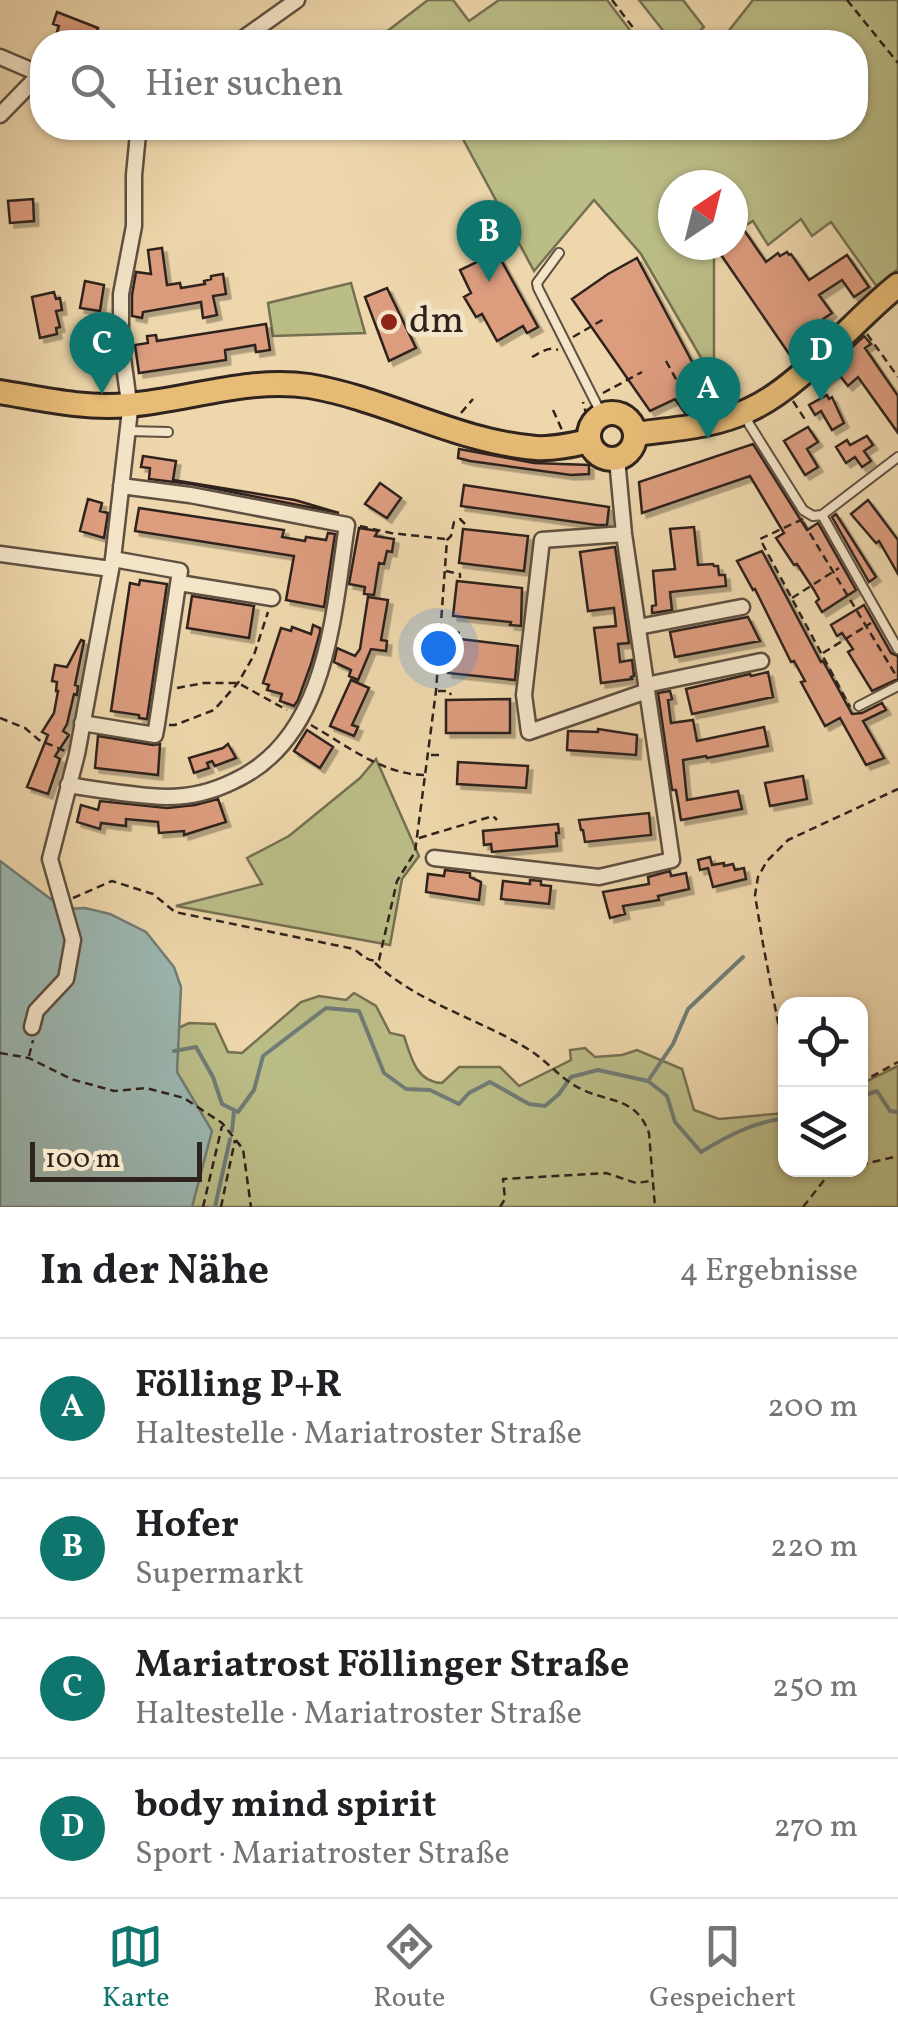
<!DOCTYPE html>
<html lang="de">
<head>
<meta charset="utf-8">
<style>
  body { margin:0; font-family:Vollkorn,serif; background:#f6f6f6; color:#202124 }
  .controls { position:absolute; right:30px; bottom:30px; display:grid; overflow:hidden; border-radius:20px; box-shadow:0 2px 8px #0004 }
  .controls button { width:90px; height:90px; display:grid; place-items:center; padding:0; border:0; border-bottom:2px solid #e0e0e0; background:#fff; color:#202124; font:50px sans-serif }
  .compass { position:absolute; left:658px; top:170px; width:90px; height:90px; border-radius:50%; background:#fff; box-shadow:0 2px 8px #0004; rotate:35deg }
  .scale { position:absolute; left:30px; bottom:25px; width:172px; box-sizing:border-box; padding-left:10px; border:5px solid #2f231d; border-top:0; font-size:28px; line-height:35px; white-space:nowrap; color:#2f231d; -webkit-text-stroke:8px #f4e5c9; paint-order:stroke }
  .you { position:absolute; left:438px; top:648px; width:35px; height:35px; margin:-25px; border:8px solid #fff; border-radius:50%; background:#1a73e8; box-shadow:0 0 0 15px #1a73e833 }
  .badge { display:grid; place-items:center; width:65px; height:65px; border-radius:50%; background:#0f766e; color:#fff; font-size:32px; font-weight:700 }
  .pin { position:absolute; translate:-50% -82px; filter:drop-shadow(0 2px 5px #0008) }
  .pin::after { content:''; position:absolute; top:52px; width:35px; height:30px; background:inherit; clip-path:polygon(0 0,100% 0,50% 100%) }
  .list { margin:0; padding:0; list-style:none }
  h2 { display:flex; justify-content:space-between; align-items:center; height:130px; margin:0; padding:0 40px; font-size:42px }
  h2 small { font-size:32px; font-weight:400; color:#757577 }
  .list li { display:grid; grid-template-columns:65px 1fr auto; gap:30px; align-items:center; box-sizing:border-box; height:140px; padding:0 40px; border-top:2px solid #e0e0e0 }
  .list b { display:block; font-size:38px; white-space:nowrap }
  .list p { margin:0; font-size:32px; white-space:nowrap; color:#757577 }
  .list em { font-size:32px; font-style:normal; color:#757577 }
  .icon { flex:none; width:55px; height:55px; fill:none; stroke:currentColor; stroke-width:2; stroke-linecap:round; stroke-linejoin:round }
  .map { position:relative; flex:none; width:898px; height:1207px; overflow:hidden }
  .search { position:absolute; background:#fff; box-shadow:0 2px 8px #0004; left:30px; right:30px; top:30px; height:110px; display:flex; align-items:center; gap:25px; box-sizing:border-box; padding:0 35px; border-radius:40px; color:#757577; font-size:38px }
  .sheet { height:690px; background:#fff }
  nav { display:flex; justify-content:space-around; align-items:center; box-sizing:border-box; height:140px; border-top:2px solid #e0e0e0; background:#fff; font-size:28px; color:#757577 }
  nav a { display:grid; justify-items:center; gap:5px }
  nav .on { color:#0f766e }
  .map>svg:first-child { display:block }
  .green { fill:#bbbd87; stroke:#757052; stroke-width:2.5 }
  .water { fill:#9cb8b2; stroke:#707c76; stroke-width:2.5 }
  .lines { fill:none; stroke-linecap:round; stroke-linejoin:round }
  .stream { stroke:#707c76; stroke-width:4 }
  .building { fill:#dc9c7e; stroke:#2f231d; stroke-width:2.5; filter:url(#shadow) }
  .service-casing { stroke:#5f5041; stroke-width:12 }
  .minor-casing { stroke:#5f5041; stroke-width:19 }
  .primary-casing { stroke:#2f231d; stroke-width:28 }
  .path { stroke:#2f231d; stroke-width:2.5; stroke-dasharray:8 5; stroke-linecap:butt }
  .service { stroke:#f4e5c9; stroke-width:8 }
  .minor { stroke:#f4e5c9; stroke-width:14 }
  .primary { stroke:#e7bc76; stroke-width:22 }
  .poi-dot { fill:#8f2418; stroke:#f4e5c9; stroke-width:4 }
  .labels { text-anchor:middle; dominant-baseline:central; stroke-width:10; stroke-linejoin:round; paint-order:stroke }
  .poi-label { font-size:38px; fill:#2f231d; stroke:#f4e5c9; text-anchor:start }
</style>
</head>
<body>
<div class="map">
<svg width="898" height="1207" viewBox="0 0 898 1207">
  <defs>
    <filter id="shadow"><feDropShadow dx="4.5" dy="4.5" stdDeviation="0" flood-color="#0004"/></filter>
  </defs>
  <rect width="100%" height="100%" fill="#eed7ac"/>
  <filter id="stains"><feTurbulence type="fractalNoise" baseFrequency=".002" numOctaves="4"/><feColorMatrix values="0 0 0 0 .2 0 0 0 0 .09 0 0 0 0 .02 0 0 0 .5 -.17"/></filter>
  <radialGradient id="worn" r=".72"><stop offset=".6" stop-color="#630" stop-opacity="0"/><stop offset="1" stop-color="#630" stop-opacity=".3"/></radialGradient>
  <!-- green -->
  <path class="green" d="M 428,0 L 453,0 L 469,21 L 499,0 L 607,0 L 639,42 L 373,42 Z
    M 639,0 L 683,0 L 704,27 L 687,42 L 672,42 Z
    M 753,0 L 898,0 L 898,269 L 877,287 L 831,222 L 812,236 L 801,219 L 768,245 L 753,221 L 733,233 L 733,185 L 673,185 L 673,245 L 714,245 L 714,380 L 641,254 L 594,200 L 534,271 L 457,128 L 856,128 L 856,42 L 720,42 Z
    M 351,283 L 365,333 L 273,336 L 268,303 Z
    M 376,759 L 419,856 L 402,879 L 390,945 L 176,906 L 262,884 L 247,858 L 289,836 L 360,778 Z
    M 354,993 L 376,1006 L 390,1033 L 404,1036 C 411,1057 416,1082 442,1083 L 459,1067 L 500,1067 L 519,1086 L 571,1060 L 570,1050 L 585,1048 L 595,1057 L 622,1055 L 637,1050 L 682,1069 L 694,1110 L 719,1119 L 785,1113 L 786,1170 L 860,1170 L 861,1084 L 898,1066 L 898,1207 L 0,1207 L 155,1039 L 189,1023 L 215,1024 L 228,1052 L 242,1053 L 301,1002 L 319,996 L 346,1000 Z"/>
  <!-- water -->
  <path class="water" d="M 0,861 L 64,909 L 85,908 L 110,914 L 146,932 L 174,967 L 181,987 L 177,1072 L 212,1131 L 192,1207 L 0,1207 Z"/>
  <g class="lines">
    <!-- stream -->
    <path class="stream" d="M 174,1051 L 196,1047 L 213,1077 L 222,1104 L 238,1112 L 254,1090 L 263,1056 L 326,1008 L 359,1011 L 384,1073 L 406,1089 L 430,1090 L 459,1104 L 469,1093 L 490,1082 L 529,1104 L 545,1106 L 559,1094 L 571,1077 L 598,1070 L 648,1081 L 667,1096 L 675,1122 L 701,1152 C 727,1136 754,1122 786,1118
      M 648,1081 L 673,1044 L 688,1009 L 743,957
      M 860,1097 L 877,1091 L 890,1111 L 898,1112
      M 232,1131 L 234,1111
      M 215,1207 L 230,1139"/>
  </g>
  <!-- building -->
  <path class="building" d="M 57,12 L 98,28 L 92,42 L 75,42 L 56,35 L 59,26 L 53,24 Z
    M 33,199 L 34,221 L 10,223 L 8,201 Z
    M 744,230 L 766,262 L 778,253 L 780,256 L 787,252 L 789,255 L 791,254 L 809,280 L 847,255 L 869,287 L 854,297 L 842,280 L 819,295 L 832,313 L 810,328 L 818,339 L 794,361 L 717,249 L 723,245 L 733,245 L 733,238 Z
    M 490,240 L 538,327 L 527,333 L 523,326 L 497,341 L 482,314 L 476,317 L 464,297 L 471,293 L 460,270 L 477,262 L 471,251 Z
    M 162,248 L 167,285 L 180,283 L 181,288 L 205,284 L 204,281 L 211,279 L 211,276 L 223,274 L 226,294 L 213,296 L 217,315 L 203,318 L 201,302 L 143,312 L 142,318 L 132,316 L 132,295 L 136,272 L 151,274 L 148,250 Z
    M 637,258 L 707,390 L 685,413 L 675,399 L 650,411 L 572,299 L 608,274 Z
    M 85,281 L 104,285 L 100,311 L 80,308 Z
    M 387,288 L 416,348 L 389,361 L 365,297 Z
    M 54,292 L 56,299 L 60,298 L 62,310 L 56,311 L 60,327 L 56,328 L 57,334 L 40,338 L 32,297 Z
    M 266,324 L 270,350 L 256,352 L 255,345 L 225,350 L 226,360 L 139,373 L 135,345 L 148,343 L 147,336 L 156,335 L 157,341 Z
    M 864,336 L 871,344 L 865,348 L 898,396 L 898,433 L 858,377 L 848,386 L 837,372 L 823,383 L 819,379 Z
    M 827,395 L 829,399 L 832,397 L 844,423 L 832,430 L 821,411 L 815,415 L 809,405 Z
    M 808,427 L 818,442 L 807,449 L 818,467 L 805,475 L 784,441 Z
    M 867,436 L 873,445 L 864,451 L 871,461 L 862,467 L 855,457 L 846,463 L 836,447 L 847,440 L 850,445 Z
    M 753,444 L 807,530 L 818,523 L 856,590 L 822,612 L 816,602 L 819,599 L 814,590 L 797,564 L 794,565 L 776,538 L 784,533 L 750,476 L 642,513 L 639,482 Z
    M 459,449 L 534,463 L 589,465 L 589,474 L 571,475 L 470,461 L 458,458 Z
    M 143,456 L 176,461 L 173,480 L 295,500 L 339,513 L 191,484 L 149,479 L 150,468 L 141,467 Z
    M 380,483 L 401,498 L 387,518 L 365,504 Z
    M 464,485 L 609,507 L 607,525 L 597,525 L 461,506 Z
    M 88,499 L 102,503 L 100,511 L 108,513 L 104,538 L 80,531 Z
    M 868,500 L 898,540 L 898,574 L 879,541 L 876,543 L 851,514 Z
    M 139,508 L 284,530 L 282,537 L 305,541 L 306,537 L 326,540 L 328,533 L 335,534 L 324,607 L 286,600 L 294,556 L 135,531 Z
    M 836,514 L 876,577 L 869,582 L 832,517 Z
    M 694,527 L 698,565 L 713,564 L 714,566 L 718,566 L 719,575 L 725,575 L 726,586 L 670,592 L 672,610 L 652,613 L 652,606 L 656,605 L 653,571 L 675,569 L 670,529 Z
    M 359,528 L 378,531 L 375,536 L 394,539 L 392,552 L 387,551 L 384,564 L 379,563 L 374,595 L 364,594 L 365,587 L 349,584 Z
    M 463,529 L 528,536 L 524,571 L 459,563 Z
    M 615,547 L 629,643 L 618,644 L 620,662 L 632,660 L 634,676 L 631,677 L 632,679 L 601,683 L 594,628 L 616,626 L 614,608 L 588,611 L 580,552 Z
    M 762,551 L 821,662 L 823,661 L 852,714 L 862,713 L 882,703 L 886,710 L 863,721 L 884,758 L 866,765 L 840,718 L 825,726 L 801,682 L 805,681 L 794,661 L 791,662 L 755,589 L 753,590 L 737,561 Z
    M 140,580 L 167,584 L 147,719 L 139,718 L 139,715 L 111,711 L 130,583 L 139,585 Z
    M 457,581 L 522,588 L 521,626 L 510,625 L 511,622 L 453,616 Z
    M 192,596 L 254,606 L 249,638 L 187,628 Z
    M 368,597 L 388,600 L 381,640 L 387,641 L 386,651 L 371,649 L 358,680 L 349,676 L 351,670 L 334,662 L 337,648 L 355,656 L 360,649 Z
    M 864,605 L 891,653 L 898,656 L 898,679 L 872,691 L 848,652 L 853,649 L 842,633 L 837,636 L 831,625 Z
    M 748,617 L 760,641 L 675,657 L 670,632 Z
    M 313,625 L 320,628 L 320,632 L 311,664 L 298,700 L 294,706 L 280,701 L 282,694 L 267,690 L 269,685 L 263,683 L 281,628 L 291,631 L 292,627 L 311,634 Z
    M 452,638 L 518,646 L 515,680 L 448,673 Z
    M 81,640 L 84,641 L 75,685 L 78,686 L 77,695 L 74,694 L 67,724 L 63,731 L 69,735 L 55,756 L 60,759 L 48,794 L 27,787 L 48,735 L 42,732 L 54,713 L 58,691 L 56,691 L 57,682 L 52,681 L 55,665 L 67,667 Z
    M 768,672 L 773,697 L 692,714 L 686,689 L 750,674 L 751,676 Z
    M 351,680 L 369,688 L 352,725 L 358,727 L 354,736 L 330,726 Z
    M 670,691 L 672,699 L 668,700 L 671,723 L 693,720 L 697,741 L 764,727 L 768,746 L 707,758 L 706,756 L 683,760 L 687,800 L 738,791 L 742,809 L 681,820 L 676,790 L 672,790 L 658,693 Z
    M 510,699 L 510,733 L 446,733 L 446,700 Z
    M 598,729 L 637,735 L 636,755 L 567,750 L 568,731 L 598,732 Z
    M 307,730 L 333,747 L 320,768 L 294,751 Z
    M 98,736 L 153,745 L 160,744 L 158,775 L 95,768 Z
    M 228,744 L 236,758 L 215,766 L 212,761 L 207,763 L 209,768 L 194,773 L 189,758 L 223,748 Z
    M 458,762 L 528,766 L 526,788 L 457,784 Z
    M 803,776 L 807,799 L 770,806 L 765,783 Z
    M 218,799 L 226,822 L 184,835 L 184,831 L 159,833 L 158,822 L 126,819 L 126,826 L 101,823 L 100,829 L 77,822 L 81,805 L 98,810 L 100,801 L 167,808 L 195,805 Z
    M 649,813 L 651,835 L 585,842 L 583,830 L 581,830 L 579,820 Z
    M 558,824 L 559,833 L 556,833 L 557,846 L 492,852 L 491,844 L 484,845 L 483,831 Z
    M 710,857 L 712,865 L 724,863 L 724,866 L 733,864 L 735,870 L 744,868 L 746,879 L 713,887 L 708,868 L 700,870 L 698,860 Z
    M 445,870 L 470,873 L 470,877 L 481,882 L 479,900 L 426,892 L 428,874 L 444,876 Z
    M 670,871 L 671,876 L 686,873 L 689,889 L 658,896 L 659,900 L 623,906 L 625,914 L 610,918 L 603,892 L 649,884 L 648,877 Z
    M 530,880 L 541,881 L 541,885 L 551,886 L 549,904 L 501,899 L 503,881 L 530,884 Z"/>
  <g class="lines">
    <!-- service casing -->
    <g class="service-casing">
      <path id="service" d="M 559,253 L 537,283 L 538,288 L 602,415
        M 747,416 L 749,424 L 803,510 L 813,516 L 822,515 L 898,457
        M 128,431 L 168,432
        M 822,515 L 898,649
        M 859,706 L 898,686"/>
    </g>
    <!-- minor casing -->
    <g class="minor-casing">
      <path id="minor" d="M 238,42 L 297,0
        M 0,57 L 40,74
        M 0,115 L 40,74 L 42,75
        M 624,534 L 542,540 L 524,695 L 529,732 L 647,691
        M 0,554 L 111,569
        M 179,583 L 272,598
        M 638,627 L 742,607
        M 646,685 L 761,661
        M 82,723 L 155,735 L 157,724 L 180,571 L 113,559
        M 68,785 C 101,790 134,796 167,797 C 190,797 214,791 234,781 C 328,738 333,615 347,525 L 190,495 L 121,486
        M 434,858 L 599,877 L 672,860 L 624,534 L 617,459
        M 32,1027 L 36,1011 L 66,979 L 73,940 L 50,859 L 77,754 L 113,559 L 130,410 L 121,343 L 121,294 L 134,226 L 134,175 L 138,134 L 141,128"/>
    </g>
    <!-- primary casing -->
    <g class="primary-casing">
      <path id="primary" d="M 0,392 C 43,399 84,409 128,405 C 188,400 248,377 309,386 C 386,399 458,442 536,448 C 554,449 572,445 589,441
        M589 436a23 23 0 1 1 46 0a23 23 0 1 1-46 0Z
        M 635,434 C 673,429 714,427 749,410 C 801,387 852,321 898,285"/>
    </g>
    <!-- path -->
    <path class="path" d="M 612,0 L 644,42
      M 847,0 L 898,63
      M 867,334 L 898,377
      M 573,337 L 606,318
      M 532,357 C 540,353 549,346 558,350
      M 666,361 L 693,410
      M 603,393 L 642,372
      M 793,401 L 806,421
      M 553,410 L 562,430
      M 461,413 L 473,399
      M 580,427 L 587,417 L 583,402
      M 803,519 L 760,539 L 850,707
      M 803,522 L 897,677
      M 360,526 L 391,533 L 445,539
      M 446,571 L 460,574 L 460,578
      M 792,598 L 839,568
      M 443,630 L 460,633
      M 823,653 L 871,623
      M 177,688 L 204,683 L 238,683 L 287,710
      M 438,691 L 449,691 L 451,695
      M 0,718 L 25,728 L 39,740 L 65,751
      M 169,725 L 175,725 L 214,710 L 238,683 L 254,655 L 268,612
      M 311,725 C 346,745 383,775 425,775
      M 431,755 L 440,755
      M 419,838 L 493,816 L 497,820
      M 73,898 L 112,881 L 153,894 L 175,912 L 354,949 C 362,955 369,963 379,960 L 397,881 L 415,852 L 436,691 L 447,540 L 451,536 L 454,522 L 460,519 L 465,524
      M 375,963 C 419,1004 481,1019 531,1051 C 548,1062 562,1080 581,1089 C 610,1103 636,1097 649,1133 L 655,1207
      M 786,1049 L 780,1033 L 763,944 L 755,895 L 758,877 L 767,861 L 788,840 L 898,789
      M 0,1053 L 29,1058 L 71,1079 L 114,1091 L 146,1088 L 184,1098 L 222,1123 L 243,1149 L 251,1207
      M 29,1056 L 33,1040
      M 860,1083 L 898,1062
      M 860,1165 L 898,1156
      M 830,1174 L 846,1170
      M 203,1207 L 222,1126
      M 221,1207 L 235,1140
      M 500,1207 L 505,1199 L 503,1179 L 606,1173 L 636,1183 L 651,1181
      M 803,1207 L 829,1174 L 827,1170"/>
    <!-- service -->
    <use href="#service" class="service"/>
    <!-- minor -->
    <use href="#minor" class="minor"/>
    <!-- primary -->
    <use href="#primary" class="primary"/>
  </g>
  <!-- markers -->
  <circle class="poi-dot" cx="389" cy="322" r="10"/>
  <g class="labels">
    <!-- poi labels -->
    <g class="poi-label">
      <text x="409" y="322">dm</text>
    </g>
  </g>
  <rect width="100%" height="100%" filter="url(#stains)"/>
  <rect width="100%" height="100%" fill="url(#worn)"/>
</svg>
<div class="controls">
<button><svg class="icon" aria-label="locate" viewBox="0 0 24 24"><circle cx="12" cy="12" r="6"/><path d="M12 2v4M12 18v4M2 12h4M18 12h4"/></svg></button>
<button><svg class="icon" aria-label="layers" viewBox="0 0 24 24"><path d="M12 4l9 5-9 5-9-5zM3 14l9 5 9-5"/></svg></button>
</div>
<svg class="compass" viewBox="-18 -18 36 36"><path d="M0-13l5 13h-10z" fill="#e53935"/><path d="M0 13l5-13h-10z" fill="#757577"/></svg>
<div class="scale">100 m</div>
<div class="you"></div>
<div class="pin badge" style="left:708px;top:439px">A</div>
<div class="pin badge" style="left:489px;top:282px">B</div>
<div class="pin badge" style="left:102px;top:394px">C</div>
<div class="pin badge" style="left:821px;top:401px">D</div>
<div class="search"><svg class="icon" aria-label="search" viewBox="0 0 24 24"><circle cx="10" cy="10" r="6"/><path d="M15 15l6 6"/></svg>Hier suchen</div>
</div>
<section class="sheet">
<h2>In der Nähe<small>4 Ergebnisse</small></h2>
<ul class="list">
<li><span class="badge">A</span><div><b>Fölling P+R</b><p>Haltestelle · Mariatroster Straße</p></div><em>200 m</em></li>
<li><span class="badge">B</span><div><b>Hofer</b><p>Supermarkt</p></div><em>220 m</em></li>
<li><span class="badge">C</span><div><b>Mariatrost Föllinger Straße</b><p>Haltestelle · Mariatroster Straße</p></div><em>250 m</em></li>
<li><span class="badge">D</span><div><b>body mind spirit</b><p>Sport · Mariatroster Straße</p></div><em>270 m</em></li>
</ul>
</section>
<nav>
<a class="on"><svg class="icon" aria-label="map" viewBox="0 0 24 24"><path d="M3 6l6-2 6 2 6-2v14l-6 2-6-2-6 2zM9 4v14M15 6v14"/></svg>Karte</a>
<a><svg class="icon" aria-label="directions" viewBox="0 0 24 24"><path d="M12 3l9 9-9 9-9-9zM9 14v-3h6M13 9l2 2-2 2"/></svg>Route</a>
<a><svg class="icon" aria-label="saved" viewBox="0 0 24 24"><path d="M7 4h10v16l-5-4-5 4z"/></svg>Gespeichert</a>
</nav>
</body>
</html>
